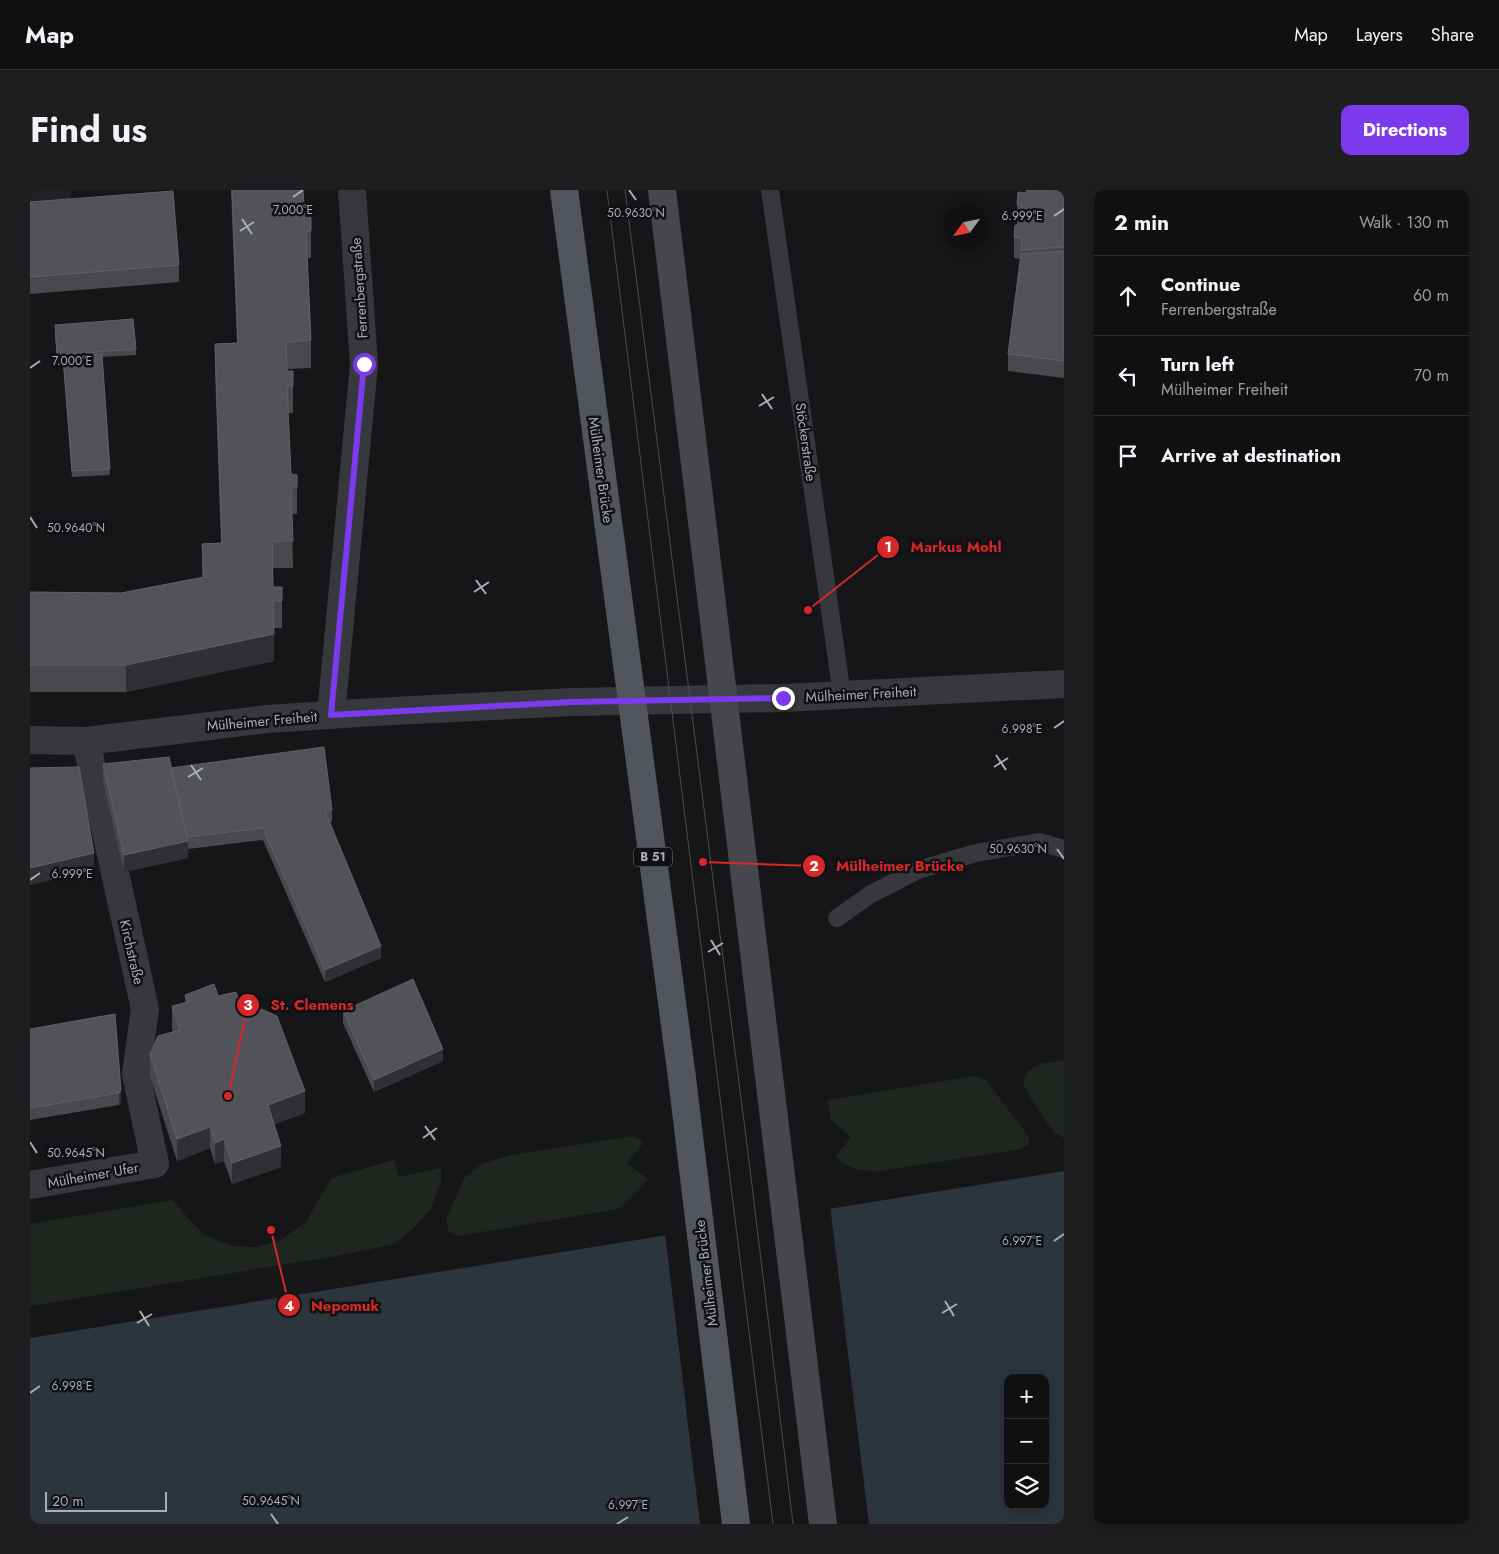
<!DOCTYPE html>
<html lang="en">
<head>
<meta charset="utf-8">
<style>
  body { margin:0; font-family:Jost,sans-serif; background:#1e1e20; color:#f1f3f6 }
  .controls { position:absolute; right:15px; bottom:15px; display:grid; overflow:hidden; border-radius:10px; box-shadow:0 2px 12px #0003 }
  .controls button { width:45px; height:45px; display:grid; place-items:center; padding:0; border:0; border-bottom:1px solid #303032; background:#101012; color:#f1f3f6; font:25px sans-serif }
  .compass { position:absolute; left:914px; top:15px; width:45px; height:45px; border-radius:50%; background:#101012; box-shadow:0 2px 12px #0003; rotate:237deg }
  .scale { position:absolute; left:15px; bottom:12px; width:122px; box-sizing:border-box; padding-left:5px; border:2px solid #a8adb8; border-top:0; font-size:14px; line-height:18px; white-space:nowrap; color:#a8adb8; -webkit-text-stroke:4px #111113; paint-order:stroke }
  .stop { position:absolute; width:15px; height:15px; margin:-11px; border:4px solid #7c3aed; border-radius:50%; background:#fff }
  .stop.end { background:#7c3aed; border-color:#fff; box-shadow:0 1px 5px #0008 }
  .list { margin:0; padding:0; list-style:none }
  h2 { display:flex; justify-content:space-between; align-items:center; height:65px; margin:0; padding:0 20px; font-size:21px }
  h2 small { font-size:16px; font-weight:400; color:#9c9d9f }
  .list li { display:grid; grid-template-columns:32px 1fr auto; gap:15px; align-items:center; box-sizing:border-box; height:80px; padding:0 20px; border-top:1px solid #303032 }
  .list b { display:block; font-size:19px; white-space:nowrap }
  .list p { margin:0; font-size:16px; white-space:nowrap; color:#9c9d9f }
  .list em { font-size:16px; font-style:normal; color:#9c9d9f }
  .icon { flex:none; width:28px; height:28px; fill:none; stroke:currentColor; stroke-width:2; stroke-linecap:round; stroke-linejoin:round }
  .map { position:relative; flex:none; width:1034px; height:1334px; overflow:hidden; border-radius:10px }
  header { display:flex; align-items:center; gap:30px; box-sizing:border-box; height:70px; padding:0 25px; background:#101012; border-bottom:1px solid #303032 }
  header strong { font-size:24px }
  nav { display:flex; gap:28px; margin-inline-start:auto; font-size:18px }
  .intro { display:flex; align-items:center; justify-content:space-between; box-sizing:border-box; height:120px; padding:0 30px }
  h1 { margin:0; font-size:35px }
  .button { padding:12px 22px; border-radius:10px; background:#7c3aed; color:#fff; font-size:18px; font-weight:700 }
  main { display:flex; gap:30px; padding:0 30px }
  aside { flex:1; background:#101012; border-radius:10px; box-shadow:0 2px 12px #0003 }
  .map>svg:first-child { display:block }
  .built { fill:#222225 }
  .green { fill:#1e261f }
  .water { fill:#2c353c; fill-rule:evenodd }
  .pier { fill:#161618 }
  .lines { fill:none; stroke-linecap:round; stroke-linejoin:round }
  .service { stroke:#37383d; stroke-width:18 }
  .minor { stroke:#37383d; stroke-width:28 }
  .tertiary { stroke:#37383d; stroke-width:28 }
  .tram { stroke:#4a4c52; stroke-width:1 }
  .secondary-bridge { stroke:#45474d; stroke-width:28 }
  .primary-bridge { stroke:#53555c; stroke-width:28 }
  .wall { fill:#47494d }
  .shaded-wall { fill:#2f3033 }
  .building { fill:#525359; stroke:#5f6168 }
  .route { stroke:#7c3aed; stroke-width:6 }
  .ticks { fill:none; stroke:#a8adb8; stroke-width:2 }
  .labels { text-anchor:middle; dominant-baseline:central; stroke-width:5; stroke-linejoin:round; paint-order:stroke }
  .shield { fill:#111113; stroke:#7b7e86; stroke-width:1 }
  .shield-label { font-size:12px; font-weight:bold; fill:#a8adb8 }
  .street-label { font-size:14px; fill:#a8adb8; stroke:#111113 }
  .ticks-label { font-size:12px; text-anchor:middle; fill:#a8adb8; stroke:#111113; stroke-width:5; stroke-linejoin:round; paint-order:stroke }
  .leader { fill:none; stroke:#d62828; stroke-width:2 }
  .callout-dot { fill:#d62828; stroke:#111113; stroke-width:2 }
  .mark-label { font-size:15px; text-anchor:middle; font-weight:bold; fill:#fff }
  .callout-label { font-size:15px; text-anchor:middle; font-weight:bold; fill:#d62828; stroke:#111113; stroke-width:5; stroke-linejoin:round; paint-order:stroke }
</style>
</head>
<body>
<header>
<strong>Map</strong>
<nav><a>Map</a><a>Layers</a><a>Share</a></nav>
</header>
<div class="intro"><h1>Find us</h1><a class="button">Directions</a></div>
<main>
<div class="map">
<svg width="1034" height="1334" viewBox="0 0 1034 1334">
  <rect width="100%" height="100%" fill="#161618"/>
  <!-- built -->
  <path class="built" d="M 0,0 L 41,0 L 40,20 L 0,21 Z"/>
  <!-- green -->
  <path class="green" d="M 1034,870 L 1034,948 L 1024,942 L 1003,912 L 993,894 L 997,882 L 1009,874 Z
    M 945,886 L 956,890 L 999,947 L 998,955 L 991,959 L 851,981 C 830,982 822,980 805,967 L 821,947 L 801,930 L 797,910 Z
    M 603,946 L 614,952 L 597,973 L 618,989 L 588,1019 L 428,1046 L 419,1042 L 416,1030 L 434,988 L 453,973 L 482,965 Z
    M 364,970 L 369,987 L 411,978 L 411,991 L 401,1018 L 385,1037 L 364,1054 L 307,1066 L 0,1116 L 0,1034 L 142,1010 L 174,1045 L 202,1056 L 226,1057 L 249,1051 L 276,1032 L 301,988 Z"/>
  <!-- water -->
  <path class="water" d="M 1034,981 L 1034,1334 L 0,1334 L 0,1148 ZM 978,1188 L 1015,1188 L 1015,1315 L 978,1315 Z"/>
  <!-- pier -->
  <path class="pier" d="M 800,1016 L 839,1334 L 670,1334 L 635,1043 Z"/>
  <g class="lines">
    <!-- service -->
    <path class="service" d="M 740,0 L 812,505
      M 807,728 L 841,704 L 888,680 L 946,663 L 1009,652 L 1034,659"/>
    <!-- minor -->
    <path class="minor" d="M 301,525 L 334,174 L 322,0
      M 0,995 L 125,974 L 106,884 L 115,819 L 56,551"/>
    <!-- tertiary -->
    <path class="tertiary" d="M 0,550 L 56,551 L 237,529 L 344,522 L 542,512 L 753,508 L 1034,494"/>
    <!-- tram -->
    <path class="tram" d="M 577,0 L 743,1334
      M 595,0 L 719,971 L 763,1334"/>
    <!-- secondary-bridge -->
    <path class="secondary-bridge" d="M 632,0 L 793,1334"/>
    <!-- primary-bridge -->
    <path class="primary-bridge" d="M 534,0 L 652,888 L 706,1334"/>
  </g>
  <!-- wall -->
  <path class="wall" d="M 201,0 L 273,0 L 275,28 L 281,35 L 281,68 L 277,68 L 281,150 L 281,178 L 257,179 L 257,181 L 263,196 L 263,223 L 258,223 L 261,284 L 267,297 L 267,324 L 262,324 L 263,378 L 243,378 L 243,397 L 252,397 L 252,438 L 244,438 L 244,471 L 96,502 L 0,502 L 0,402 L 91,403 L 172,388 L 172,354 L 191,353 L 185,181 L 185,154 L 207,153 Z
    M 996,0 L 1034,0 L 1034,188 L 978,181 L 978,164 L 991,69 L 984,68 L 984,47 L 987,35 L 987,14 L 996,3 Z
    M 0,12 L 149,75 L 149,92 L 0,104 Z
    M 25,141 L 106,159 L 106,165 L 72,167 L 80,285 L 42,287 L 33,170 L 27,171 Z
    M 73,574 L 141,578 L 302,620 L 302,632 L 300,632 L 351,768 L 295,792 L 233,650 L 158,659 L 158,668 L 94,682 L 73,591 Z
    M 155,805 L 188,806 L 214,823 L 275,923 L 244,934 L 251,977 L 202,994 L 194,971 L 185,974 L 180,958 L 147,971 L 120,886 L 120,864 L 143,842 L 142,837 L 142,816 L 155,813 Z
    M 313,821 L 413,871 L 344,902 L 313,833 Z
    M 85,824 L 91,912 L 89,915 L 0,930 L 0,839 Z"/>
  <!-- shaded-wall -->
  <path class="shaded-wall" d="M 244,444 L 244,471 L 96,502 L 96,475 Z
    M 158,651 L 158,668 L 94,682 L 94,665 Z
    M 64,663 L 64,680 L 0,695 L 0,678 Z
    M 351,756 L 351,768 L 295,792 L 295,780 Z
    M 413,859 L 413,871 L 344,902 L 344,890 Z
    M 91,900 L 91,912 L 89,915 L 89,903 Z
    M 275,901 L 275,923 L 238,937 L 238,915 Z
    M 180,937 L 180,958 L 147,971 L 147,949 Z
    M 194,949 L 194,971 L 185,974 L 185,953 Z
    M 251,956 L 251,977 L 202,994 L 202,973 Z"/>
  <!-- building -->
  <path class="building" d="M 202,0 L 273,0 L 275,28 L 281,27 L 281,41 L 276,41 L 281,150 L 256,152 L 257,181 L 263,181 L 263,196 L 257,196 L 261,284 L 267,285 L 267,297 L 261,297 L 263,351 L 242,351 L 243,397 L 252,397 L 252,411 L 243,411 L 244,444 L 96,475 L 0,475 L 0,402 L 91,403 L 174,387 L 172,354 L 192,353 L 185,154 L 208,153 Z
    M 997,0 L 1034,0 L 1034,57 L 991,60 L 992,48 L 984,47 L 985,35 L 989,35 L 991,21 L 991,15 L 987,14 L 988,2 L 997,3 Z
    M 143,1 L 149,75 L 0,87 L 0,12 Z
    M 1034,61 L 1034,171 L 978,164 L 991,64 Z
    M 103,129 L 106,159 L 27,165 L 25,135 Z
    M 72,164 L 80,279 L 42,281 L 33,167 Z
    M 294,557 L 302,620 L 295,621 L 351,756 L 295,780 L 233,638 L 157,647 L 141,578 Z
    M 139,567 L 158,651 L 94,665 L 73,574 Z
    M 49,577 L 64,663 L 0,678 L 0,578 Z
    M 383,789 L 413,859 L 344,890 L 313,821 Z
    M 184,794 L 188,806 L 206,802 L 214,823 L 231,819 L 247,826 L 275,901 L 238,915 L 251,956 L 202,973 L 194,949 L 185,953 L 180,937 L 147,949 L 120,864 L 128,846 L 150,840 L 142,816 L 158,812 L 155,805 Z
    M 85,824 L 91,900 L 89,903 L 0,918 L 0,839 Z"/>
  <g class="lines">
    <!-- route -->
    <path class="route" d="M 334,174 L 301,525 L 542,512 L 753,508"/>
  </g>
  <!-- ticks -->
  <path class="ticks" d="M 599,0 L 606,10M 263,7 L 273,0M 1024,26 L 1034,19M 212,29 L 222,44M 210,41 L 224,32M 0,178 L 10,171M 732,204 L 742,219M 729,216 L 744,207M 0,327 L 7,338M 446,390 L 456,404M 444,402 L 459,392M 1024,538 L 1034,531M 966,565 L 976,580M 161,575 L 171,590M 964,577 L 978,568M 158,587 L 173,578M 1027,659 L 1034,669M 0,690 L 10,683M 681,750 L 690,765M 678,762 L 693,753M 395,936 L 405,950M 393,948 L 407,938M 0,952 L 7,963M 1024,1051 L 1034,1044M 915,1111 L 924,1126M 110,1121 L 119,1136M 912,1123 L 927,1114M 107,1133 L 122,1124M 0,1203 L 10,1196M 241,1324 L 248,1334M 587,1334 L 598,1327"/>
  <g class="labels">
    <!-- shield labels -->
    <rect class="shield" x="604" y="657.5" width="38" height="19" rx="4"/>
    <g class="shield-label">
      <text x="623" y="667">B 51</text>
    </g>
    <!-- street labels -->
    <g class="street-label">
      <text transform="translate(329 98) rotate(-94)">Ferrenbergstraße</text>
      <text transform="translate(776 252) rotate(82)">Stöckerstraße</text>
      <text transform="translate(571 280) rotate(82)">Mülheimer Brücke</text>
      <text transform="translate(831 504) rotate(-3)">Mülheimer Freiheit</text>
      <text transform="translate(232 531) rotate(-5)">Mülheimer Freiheit</text>
      <text transform="translate(102 762) rotate(77)">Kirchstraße</text>
      <text transform="translate(63 985) rotate(-10)">Mülheimer Ufer</text>
      <text transform="translate(676 1083) rotate(-97)">Mülheimer Brücke</text>
    </g>
  </g>
  <g class="ticks-label">
    <text x="263" y="24">7.000°E</text>
    <text x="606" y="27">50.9630°N</text>
    <text x="992" y="30">6.999°E</text>
    <text x="42" y="175">7.000°E</text>
    <text x="46" y="342">50.9640°N</text>
    <text x="992" y="543">6.998°E</text>
    <text x="988" y="663">50.9630°N</text>
    <text x="42" y="688">6.999°E</text>
    <text x="46" y="967">50.9645°N</text>
    <text x="992" y="1055">6.997°E</text>
    <text x="42" y="1200">6.998°E</text>
    <text x="241" y="1315">50.9645°N</text>
    <text x="598" y="1319">6.997°E</text>
  </g>
  <!-- callouts -->
  <path class="leader" d="M778 420L858 357M673 672L784 676M198 906L218 815M241 1040L259 1115"/>
  <g class="callout-dot">
    <circle cx="778" cy="420" r="5"/>
    <circle cx="673" cy="672" r="5"/>
    <circle cx="198" cy="906" r="5"/>
    <circle cx="241" cy="1040" r="5"/>
    <circle cx="858" cy="357" r="12"/>
    <circle cx="784" cy="676" r="12"/>
    <circle cx="218" cy="815" r="12"/>
    <circle cx="259" cy="1115" r="12"/>
  </g>
  <g class="mark-label">
    <text x="858" y="362">1</text>
    <text x="784" y="681">2</text>
    <text x="218" y="820">3</text>
    <text x="259" y="1121">4</text>
  </g>
  <g class="callout-label">
    <text x="926" y="362">Markus Mohl</text>
    <text x="870" y="681">Mülheimer Brücke</text>
    <text x="282" y="820">St. Clemens</text>
    <text x="315" y="1121">Nepomuk</text>
  </g>
</svg>
<div class="controls">
<button>+</button>
<button>−</button>
<button><svg class="icon" aria-label="layers" viewBox="0 0 24 24"><path d="M12 4l9 5-9 5-9-5zM3 14l9 5 9-5"/></svg></button>
</div>
<svg class="compass" viewBox="-18 -18 36 36"><path d="M0-13l5 13h-10z" fill="#e53935"/><path d="M0 13l5-13h-10z" fill="#9c9d9f"/></svg>
<div class="scale">20 m</div>
<div class="stop" style="left:334px;top:174px"></div>
<div class="stop end" style="left:753px;top:508px"></div>
</div>
<aside>
<h2>2 min<small>Walk · 130 m</small></h2>
<ul class="list">
<li><svg class="icon" aria-label="ahead" viewBox="0 0 24 24"><path d="M12 20V5M6 11l6-6 6 6"/></svg><div><b>Continue</b><p>Ferrenbergstraße</p></div><em>60 m</em></li>
<li><svg class="icon" aria-label="left" viewBox="0 0 24 24"><path d="M17 20v-9H6M10 6l-5 5 5 5"/></svg><div><b>Turn left</b><p>Mülheimer Freiheit</p></div><em>70 m</em></li>
<li><svg class="icon" aria-label="arrive" viewBox="0 0 24 24"><path d="M6 21V4h12l-3 4 3 4H6"/></svg><div><b>Arrive at destination</b></div></li>
</ul>
</aside>
</main>
</body>
</html>
